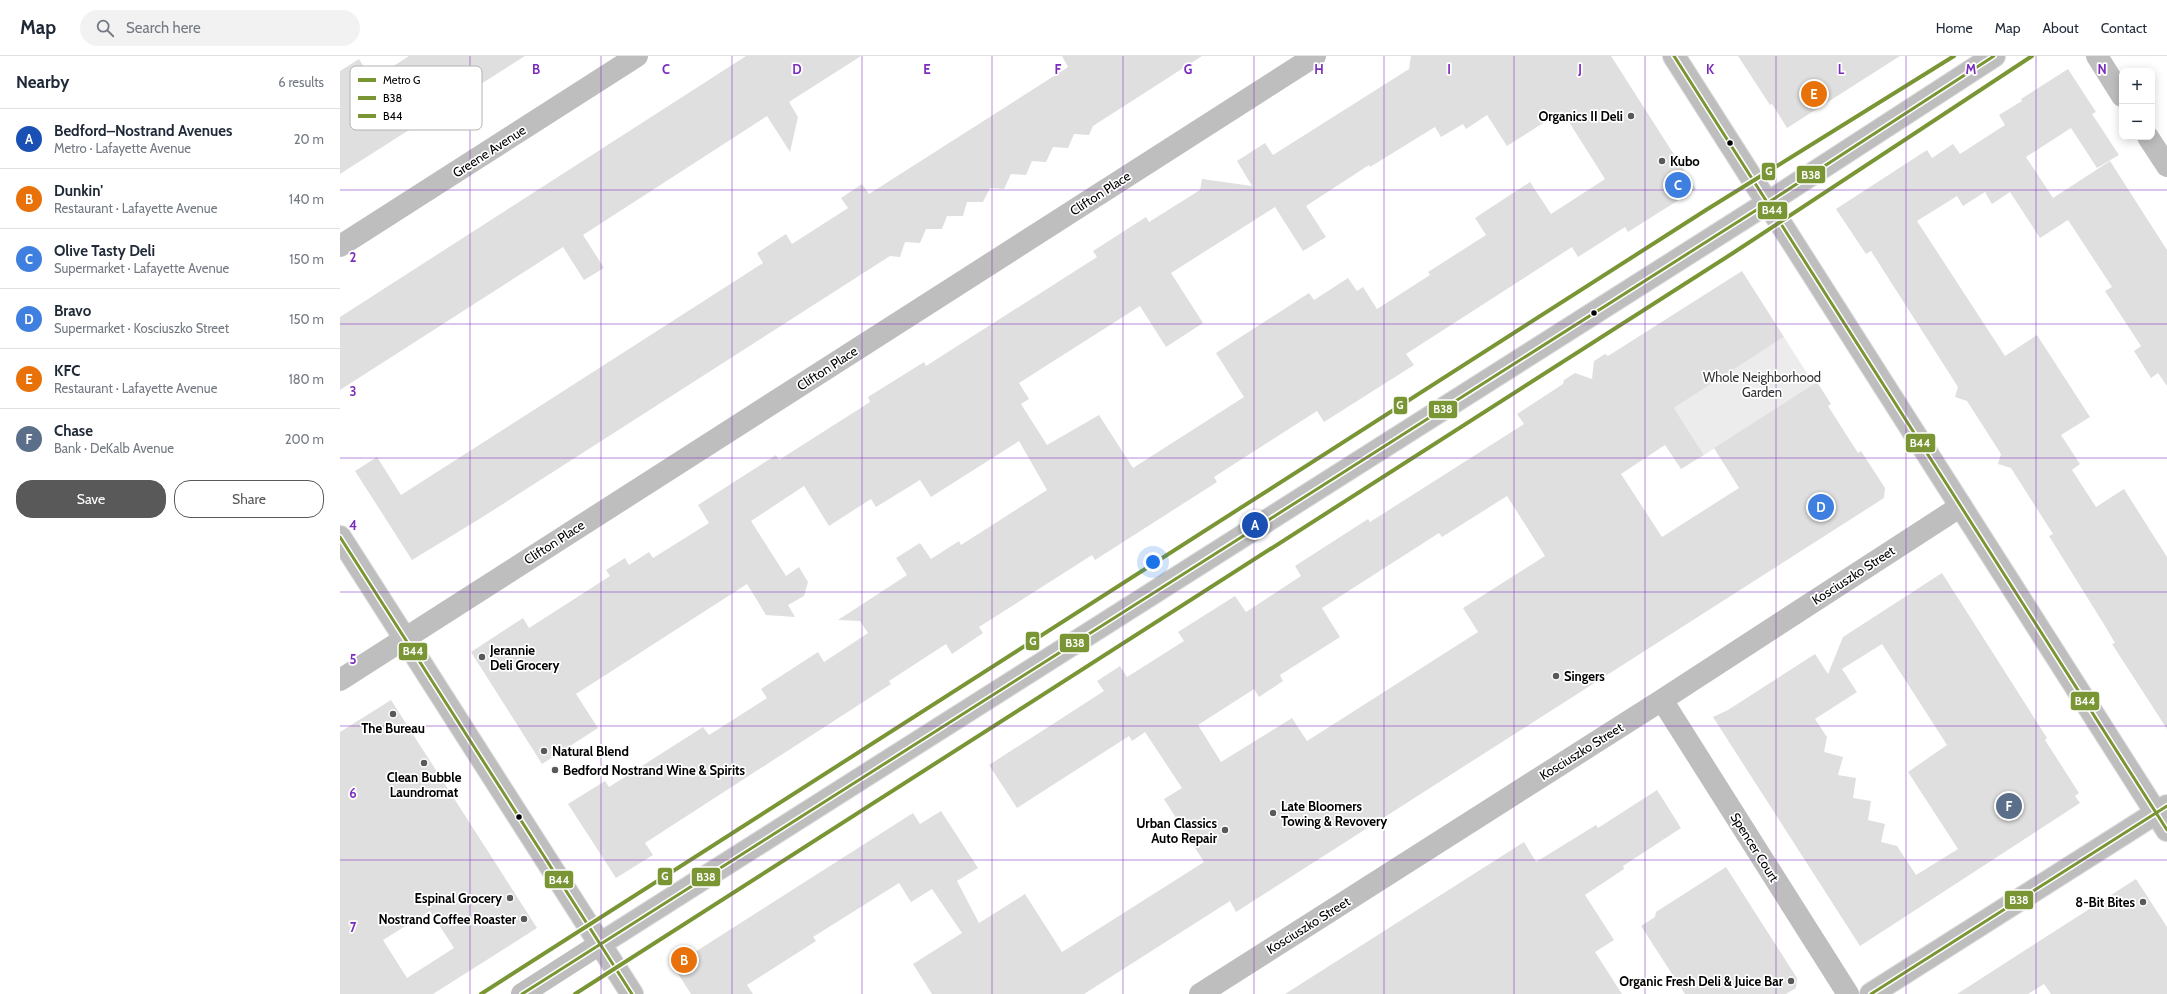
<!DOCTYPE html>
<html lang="en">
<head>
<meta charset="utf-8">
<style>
  body { margin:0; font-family:Cabin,sans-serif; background:#f2f2f3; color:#1f2937 }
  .controls { position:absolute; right:12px; top:12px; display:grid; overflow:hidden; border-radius:8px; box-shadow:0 2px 10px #0003 }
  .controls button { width:36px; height:36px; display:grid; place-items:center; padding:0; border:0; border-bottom:1px solid #e0e1e3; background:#fff; color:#1f2937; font:20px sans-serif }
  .you { position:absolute; left:813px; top:506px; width:14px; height:14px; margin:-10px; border:3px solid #fff; border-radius:50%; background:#1a73e8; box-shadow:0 0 0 6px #1a73e833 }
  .badge { display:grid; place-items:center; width:26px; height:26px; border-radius:50%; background:#595959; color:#fff; font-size:13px; font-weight:700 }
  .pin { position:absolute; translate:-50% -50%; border:2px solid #fff; box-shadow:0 1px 4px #0006 }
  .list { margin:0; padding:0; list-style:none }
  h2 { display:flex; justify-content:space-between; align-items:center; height:52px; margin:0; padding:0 16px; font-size:17px }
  h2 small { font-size:13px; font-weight:400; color:#747a83 }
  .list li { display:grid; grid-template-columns:26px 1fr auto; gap:12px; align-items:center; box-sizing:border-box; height:60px; padding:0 16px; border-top:1px solid #e0e1e3 }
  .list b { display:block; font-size:15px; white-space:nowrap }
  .list p { margin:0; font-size:13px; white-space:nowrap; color:#747a83 }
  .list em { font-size:13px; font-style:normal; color:#747a83 }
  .actions { display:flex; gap:8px; padding:12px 16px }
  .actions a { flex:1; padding:9px 0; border:1px solid #595959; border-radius:16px; text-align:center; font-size:14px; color:#595959 }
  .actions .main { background:#595959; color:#fff }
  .icon { flex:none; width:22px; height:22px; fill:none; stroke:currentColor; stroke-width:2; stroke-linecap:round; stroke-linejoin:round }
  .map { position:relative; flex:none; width:1827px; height:938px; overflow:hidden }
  header { display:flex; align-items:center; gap:24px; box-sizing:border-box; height:56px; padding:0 20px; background:#fff; border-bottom:1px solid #e0e1e3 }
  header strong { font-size:19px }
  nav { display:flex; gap:22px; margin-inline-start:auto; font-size:14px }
  .search { width:280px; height:36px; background:#f2f2f3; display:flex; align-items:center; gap:10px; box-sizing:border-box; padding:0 14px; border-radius:22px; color:#747a83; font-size:15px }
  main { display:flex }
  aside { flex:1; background:#fff }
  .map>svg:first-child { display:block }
  .green { fill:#ececec }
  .building { fill:#dfdfdf; fill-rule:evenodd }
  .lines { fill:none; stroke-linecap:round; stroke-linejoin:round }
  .major-casing { stroke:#dbdbdb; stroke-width:24 }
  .minor { stroke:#bebebe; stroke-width:22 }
  .major { stroke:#bebebe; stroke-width:22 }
  .bus-1-casing { stroke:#fff; stroke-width:6 }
  .bus-2-casing { stroke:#fff; stroke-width:6 }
  .bus-1 { stroke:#799534; stroke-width:3 }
  .bus-2 { stroke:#799534; stroke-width:3 }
  .metro-1-casing { stroke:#fff; stroke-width:7 }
  .metro-1 { stroke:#799534; stroke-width:4 }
  .grid { fill:none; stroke:#7b2cbf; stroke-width:1; stroke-opacity:0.55 }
  .poi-dot { fill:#595959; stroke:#fff; stroke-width:1.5 }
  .bus-dot { fill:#000; stroke:#fff; stroke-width:1.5 }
  .labels { text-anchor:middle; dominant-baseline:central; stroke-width:3.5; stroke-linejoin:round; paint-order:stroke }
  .poi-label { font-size:13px; font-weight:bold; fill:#000; stroke:#fff; text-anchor:end }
  .street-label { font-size:13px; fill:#000; stroke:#fff }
  .park-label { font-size:13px; fill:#333; stroke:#fff }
  .key { fill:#fff; stroke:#b2b2b2; stroke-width:1 }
  .key-label { font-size:11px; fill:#000 }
  .grid-label { font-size:13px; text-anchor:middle; font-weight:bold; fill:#7b2cbf; stroke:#fff; stroke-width:3.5; stroke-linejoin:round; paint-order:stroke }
  .line-badge { stroke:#fff; stroke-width:1.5 }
  .badge-label { font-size:11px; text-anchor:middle; font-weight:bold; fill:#fff }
</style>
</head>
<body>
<header>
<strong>Map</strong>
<div class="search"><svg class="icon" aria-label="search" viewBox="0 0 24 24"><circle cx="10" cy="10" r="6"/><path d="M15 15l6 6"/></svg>Search here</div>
<nav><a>Home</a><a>Map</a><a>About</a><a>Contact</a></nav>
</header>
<main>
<aside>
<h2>Nearby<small>6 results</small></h2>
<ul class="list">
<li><span class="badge" style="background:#1a4fb4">A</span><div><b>Bedford–Nostrand Avenues</b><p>Metro · Lafayette Avenue</p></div><em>20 m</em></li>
<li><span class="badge" style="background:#e8710a">B</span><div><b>Dunkin'</b><p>Restaurant · Lafayette Avenue</p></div><em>140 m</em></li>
<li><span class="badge" style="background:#3f7fe0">C</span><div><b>Olive Tasty Deli</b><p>Supermarket · Lafayette Avenue</p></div><em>150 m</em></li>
<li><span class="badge" style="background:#3f7fe0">D</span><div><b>Bravo</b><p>Supermarket · Kosciuszko Street</p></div><em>150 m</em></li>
<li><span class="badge" style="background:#e8710a">E</span><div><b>KFC</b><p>Restaurant · Lafayette Avenue</p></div><em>180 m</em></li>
<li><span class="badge" style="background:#5c6f8a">F</span><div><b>Chase</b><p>Bank · DeKalb Avenue</p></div><em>200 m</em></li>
</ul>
<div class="actions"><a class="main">Save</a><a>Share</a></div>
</aside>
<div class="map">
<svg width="1827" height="938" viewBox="0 0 1827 938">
  <rect width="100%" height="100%" fill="#fff"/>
  <!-- green -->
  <path class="green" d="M 1444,281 L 1474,328 L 1364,399 L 1334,352 Z"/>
  <!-- building -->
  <path class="building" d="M 69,0 L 185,0 L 0,118 L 0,15 L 19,3 L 32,24 Z
    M 406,0 L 521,0 L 449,46 L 458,61 L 450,96 L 427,60 L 243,179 L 264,212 L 244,224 L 223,191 L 0,334 L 0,261 Z
    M 722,0 L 862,0 L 753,70 L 749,79 L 734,78 L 728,92 L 713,91 L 706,106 L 692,105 L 686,119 L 671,118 L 664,133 L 650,132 L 643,146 L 627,146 L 623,160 L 607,160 L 602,173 L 586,173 L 580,187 L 565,186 L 560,201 L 550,200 L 141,462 L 72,504 L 15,415 L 37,401 L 61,439 L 423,207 L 417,197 L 446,178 L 452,188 L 508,152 L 501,142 L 522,128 L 529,138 L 728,11 Z
    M 1071,0 L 1271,0 L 1356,133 L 1288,176 L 1285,171 L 1238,201 L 1232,191 L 1066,298 L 1074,309 L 984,366 L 977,355 L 874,421 L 877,426 L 755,504 L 752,499 L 639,571 L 643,577 L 612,598 L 606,588 L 549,625 L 551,628 L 305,787 L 313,799 L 276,822 L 228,748 L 265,725 L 269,731 L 363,671 L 369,679 L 427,642 L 421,633 L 478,596 L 484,606 L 528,577 L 520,565 L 498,564 L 567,519 L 556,502 L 580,487 L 591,503 L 619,485 L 621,489 L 707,434 L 679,385 L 591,441 L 580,424 L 536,451 L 531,443 L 489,470 L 464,430 L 411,465 L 446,520 L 459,511 L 468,526 L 464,540 L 448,549 L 455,561 L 426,559 L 407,528 L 236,638 L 258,672 L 202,708 L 131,596 L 183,562 L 189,572 L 270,520 L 266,514 L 285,502 L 289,509 L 309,496 L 313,502 L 369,467 L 358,449 L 436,399 L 439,404 L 530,346 L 528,341 L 584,306 L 586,310 L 757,201 L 753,195 L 806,161 L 809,166 L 860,134 L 862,123 L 912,130 L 897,105 L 925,87 L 933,99 L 1069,13 ZM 1222,55 L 1265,123 L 1211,158 L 1190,126 L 1135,162 L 1146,179 L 1088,216 L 1090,219 L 1037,253 L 1023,231 L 1017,235 L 1008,222 L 974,244 L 969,237 L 876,297 L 904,341 L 793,412 L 759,359 L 707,389 L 681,348 L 689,343 L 679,327 L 800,250 L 826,291 L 863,267 L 831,217 L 935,151 L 963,195 L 986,181 L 966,150 L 1029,109 L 1030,111 L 1095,71 L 1101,81 L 1123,68 L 1126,73 L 1147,59 L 1167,90 Z
    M 1398,0 L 1560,0 L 1447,72 L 1432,48 L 1430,49 Z
    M 1728,13 L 1756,56 L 1752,58 L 1779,99 L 1757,112 L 1731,72 L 1686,101 L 1713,142 L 1770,105 L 1827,194 L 1827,330 L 1818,317 L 1811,322 L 1794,295 L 1801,290 L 1765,235 L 1772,231 L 1728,164 L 1700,182 L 1670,136 L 1652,148 L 1645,136 L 1623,150 L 1617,140 L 1577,165 L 1665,300 L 1697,279 L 1750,361 L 1721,379 L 1740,408 L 1732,414 L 1756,451 L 1784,433 L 1827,501 L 1827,673 L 1772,588 L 1775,587 L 1765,570 L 1709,480 L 1713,478 L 1671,412 L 1658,408 L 1661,398 L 1627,345 L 1615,341 L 1618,331 L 1531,195 L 1526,198 L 1496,153 L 1587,94 L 1592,102 L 1613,88 L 1620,98 L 1665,69 L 1659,59 L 1682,45 L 1681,43 Z
    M 1402,215 L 1444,281 L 1334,352 L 1364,399 L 1341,413 L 1325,389 L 1281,418 L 1322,481 L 1399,432 L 1374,392 L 1477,326 L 1491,348 L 1488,350 L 1518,397 L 1521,395 L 1545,432 L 1544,442 L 896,856 L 890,845 L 744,938 L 592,938 L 573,908 L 622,877 L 592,833 L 571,846 L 559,827 L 473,881 L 476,885 L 407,929 L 413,938 L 351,938 L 328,902 L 350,889 L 355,896 L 573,757 L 580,768 L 601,755 L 638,812 L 617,825 L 639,867 L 685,838 L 722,896 L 864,806 L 824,743 L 842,732 L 805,676 L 792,685 L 789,680 L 677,752 L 649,709 L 764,635 L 757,625 L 780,610 L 787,621 L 844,585 L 838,576 L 895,540 L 906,556 L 961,520 L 955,510 L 1028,463 L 1030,466 L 1184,368 L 1177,358 L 1223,328 L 1224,324 L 1235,317 L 1252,323 L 1254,305 L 1265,298 L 1268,300 ZM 1167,440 L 1205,500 L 1123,552 L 1138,576 L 967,685 L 952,662 L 881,706 L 858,669 L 914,633 L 919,641 L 943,625 L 940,619 L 1000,581 L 982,552 L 1099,477 L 1102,481 Z
    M 1602,517 L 1707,682 L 1705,684 L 1739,737 L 1735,740 L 1740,747 L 1520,890 L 1373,661 L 1388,654 L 1475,598 L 1488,618 L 1503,581 ZM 1542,588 L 1607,689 L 1568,716 L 1618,793 L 1576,819 L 1557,790 L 1541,786 L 1545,768 L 1528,764 L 1531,745 L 1513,742 L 1516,722 L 1498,719 L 1503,701 L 1484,696 L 1487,681 L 1475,663 L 1517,636 L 1502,613 Z
    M 51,644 L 197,872 L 93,938 L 0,938 L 0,676 ZM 90,855 L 114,892 L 67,922 L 43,884 Z
    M 1317,734 L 1341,772 L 1283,810 L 1284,813 L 1245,839 L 1274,884 L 1255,896 L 1282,938 L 945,938 L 1184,786 L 1196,806 L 1256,769 L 1258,772 Z
    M 1386,811 L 1457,922 L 1456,932 L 1446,938 L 1345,938 L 1301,870 L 1315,861 L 1316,856 Z
    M 1796,823 L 1827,871 L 1827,938 L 1711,938 L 1704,928 L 1688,938 L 1617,938 Z"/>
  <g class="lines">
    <!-- major casing -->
    <g class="major-casing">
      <path id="major" d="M 1334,0 L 1827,774
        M 0,481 L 292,938
        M 260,888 L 1429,146 L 1654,0
        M 1531,938 L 1827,750"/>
    </g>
    <!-- minor -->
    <path class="minor" d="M 1757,0 L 1782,40
      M 1808,81 L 1827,110
      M 0,190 L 297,0
      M 0,624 L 975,0
      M 1322,644 L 1508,938
      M 182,938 L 260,888
      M 860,938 L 1322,644 L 1621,450"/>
    <!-- major -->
    <use href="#major" class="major"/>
    <!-- bus-1 casing -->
    <g class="bus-1-casing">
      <path id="bus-1" d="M 182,938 L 1429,146 L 1654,0
        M 1531,938 L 1827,750"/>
    </g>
    <!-- bus-2 casing -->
    <g class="bus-2-casing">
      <path id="bus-2" d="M 1334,0 L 1827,774
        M 0,481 L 292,938"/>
    </g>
    <!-- bus-1 -->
    <use href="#bus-1" class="bus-1"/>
    <!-- bus-2 -->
    <use href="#bus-2" class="bus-2"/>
    <!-- metro-1 casing -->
    <g class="metro-1-casing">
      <path id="metro-1" d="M 141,938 L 1366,154 L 1614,0
        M 235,938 L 1393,197 L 1692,0"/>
    </g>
    <!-- metro-1 -->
    <use href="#metro-1" class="metro-1"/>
  </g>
  <!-- grid -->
  <path class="grid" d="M 130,0 L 130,938M 261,0 L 261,938M 392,0 L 392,938M 522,0 L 522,938M 652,0 L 652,938M 783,0 L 783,938M 914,0 L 914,938M 1044,0 L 1044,938M 1174,0 L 1174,938M 1305,0 L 1305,938M 1436,0 L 1436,938M 1566,0 L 1566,938M 1696,0 L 1696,938M 0,134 L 1827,134M 0,268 L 1827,268M 0,402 L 1827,402M 0,536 L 1827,536M 0,670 L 1827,670M 0,804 L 1827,804"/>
  <!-- markers -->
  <g class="poi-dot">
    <circle cx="1291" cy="60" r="4"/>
    <circle cx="1322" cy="105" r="4"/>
    <circle cx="142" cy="601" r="4"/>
    <circle cx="1216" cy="620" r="4"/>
    <circle cx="53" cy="658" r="4"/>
    <circle cx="204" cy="695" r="4"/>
    <circle cx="84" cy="707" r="4"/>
    <circle cx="215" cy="714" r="4"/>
    <circle cx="933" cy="757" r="4"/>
    <circle cx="885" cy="774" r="4"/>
    <circle cx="170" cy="842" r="4"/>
    <circle cx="1803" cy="846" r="4"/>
    <circle cx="184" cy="863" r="4"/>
    <circle cx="1451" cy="925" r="4"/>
  </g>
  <g class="bus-dot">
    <circle cx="1390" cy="87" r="3.5"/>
    <circle cx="1254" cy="257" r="3.5"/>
    <circle cx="179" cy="761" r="3.5"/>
  </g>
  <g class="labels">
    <!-- poi labels -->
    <g class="poi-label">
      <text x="1283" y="60">Organics II Deli</text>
      <text x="1330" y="105" text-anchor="start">Kubo</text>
      <text x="150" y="594" text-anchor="start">Jerannie<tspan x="150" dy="15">Deli Grocery</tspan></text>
      <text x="1224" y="620" text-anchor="start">Singers</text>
      <text x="53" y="672" text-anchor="middle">The Bureau</text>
      <text x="212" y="695" text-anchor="start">Natural Blend</text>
      <text x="223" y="714" text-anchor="start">Bedford Nostrand Wine &amp; Spirits</text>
      <text x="84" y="721" text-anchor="middle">Clean Bubble<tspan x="84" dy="15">Laundromat</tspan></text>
      <text x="941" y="750" text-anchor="start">Late Bloomers<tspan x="941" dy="15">Towing &amp; Revovery</tspan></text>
      <text x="877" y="767">Urban Classics<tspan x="877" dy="15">Auto Repair</tspan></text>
      <text x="162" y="842">Espinal Grocery</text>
      <text x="1795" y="846">8-Bit Bites</text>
      <text x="176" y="863">Nostrand Coffee Roaster</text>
      <text x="1443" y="925">Organic Fresh Deli &amp; Juice Bar</text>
    </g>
    <!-- street labels -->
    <g class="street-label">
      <text transform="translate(149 95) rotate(-33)">Greene Avenue</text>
      <text transform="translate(760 137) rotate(-33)">Clifton Place</text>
      <text transform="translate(487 312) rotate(-33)">Clifton Place</text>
      <text transform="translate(214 486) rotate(-33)">Clifton Place</text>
      <text transform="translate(1513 519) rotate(-33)">Kosciuszko Street</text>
      <text transform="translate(1241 695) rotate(-32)">Kosciuszko Street</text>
      <text transform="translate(1415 791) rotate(58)">Spencer Court</text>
      <text transform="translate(968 869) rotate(-32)">Kosciuszko Street</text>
    </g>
    <!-- park labels -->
    <g class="park-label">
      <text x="1422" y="321">Whole Neighborhood<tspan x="1422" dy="15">Garden</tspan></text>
    </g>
  </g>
  <!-- legend -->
  <rect x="10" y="10" width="132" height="64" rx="6" class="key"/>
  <rect x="18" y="22" width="18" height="4" fill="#799534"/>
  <rect x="18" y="40" width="18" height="4" fill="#799534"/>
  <rect x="18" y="58" width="18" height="4" fill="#799534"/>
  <g class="key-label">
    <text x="43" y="28">Metro G</text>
    <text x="43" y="46">B38</text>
    <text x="43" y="64">B44</text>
  </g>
  <g class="grid-label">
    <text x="196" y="18">B</text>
    <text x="326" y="18">C</text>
    <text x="457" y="18">D</text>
    <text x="587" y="18">E</text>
    <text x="718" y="18">F</text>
    <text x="848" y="18">G</text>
    <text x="979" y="18">H</text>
    <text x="1109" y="18">I</text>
    <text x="1240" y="18">J</text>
    <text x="1370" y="18">K</text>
    <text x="1501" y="18">L</text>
    <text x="1631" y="18">M</text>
    <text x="1762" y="18">N</text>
    <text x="13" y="206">2</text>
    <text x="13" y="340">3</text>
    <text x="13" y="474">4</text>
    <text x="13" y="608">5</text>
    <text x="13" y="742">6</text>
    <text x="13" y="876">7</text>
  </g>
  <g class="line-badge">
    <rect x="1421" y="106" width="15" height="19" rx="4" fill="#799534"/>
    <rect x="1456" y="109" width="30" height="19" rx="4" fill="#799534"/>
    <rect x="1417" y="145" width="31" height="19" rx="4" fill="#799534"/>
    <rect x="1053" y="340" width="15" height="19" rx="4" fill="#799534"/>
    <rect x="1088" y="344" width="30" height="19" rx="4" fill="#799534"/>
    <rect x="1565" y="377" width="31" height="20" rx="4" fill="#799534"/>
    <rect x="685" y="575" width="15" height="20" rx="4" fill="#799534"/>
    <rect x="719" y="577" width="31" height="20" rx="4" fill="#799534"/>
    <rect x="58" y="586" width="30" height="19" rx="4" fill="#799534"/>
    <rect x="1730" y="635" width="30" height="20" rx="4" fill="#799534"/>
    <rect x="317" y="811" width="16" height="19" rx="4" fill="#799534"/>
    <rect x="351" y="811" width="30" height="20" rx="4" fill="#799534"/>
    <rect x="204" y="814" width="30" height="19" rx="4" fill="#799534"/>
    <rect x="1664" y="834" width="30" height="20" rx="4" fill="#799534"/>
  </g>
  <g class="badge-label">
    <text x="1429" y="119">G</text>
    <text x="1471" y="123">B38</text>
    <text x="1432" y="158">B44</text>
    <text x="1060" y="353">G</text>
    <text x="1103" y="357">B38</text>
    <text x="1580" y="391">B44</text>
    <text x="693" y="589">G</text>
    <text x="735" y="591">B38</text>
    <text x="73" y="599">B44</text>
    <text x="1745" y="649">B44</text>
    <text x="325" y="824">G</text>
    <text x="366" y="825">B38</text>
    <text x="219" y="828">B44</text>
    <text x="1679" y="848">B38</text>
  </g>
</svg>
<div class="controls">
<button>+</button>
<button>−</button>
</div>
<div class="you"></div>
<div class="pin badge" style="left:915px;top:469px;background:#1a4fb4">A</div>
<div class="pin badge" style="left:344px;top:904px;background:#e8710a">B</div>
<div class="pin badge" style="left:1338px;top:129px;background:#3f7fe0">C</div>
<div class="pin badge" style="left:1481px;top:451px;background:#3f7fe0">D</div>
<div class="pin badge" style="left:1474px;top:38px;background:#e8710a">E</div>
<div class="pin badge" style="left:1669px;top:750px;background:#5c6f8a">F</div>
</div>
</main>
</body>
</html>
